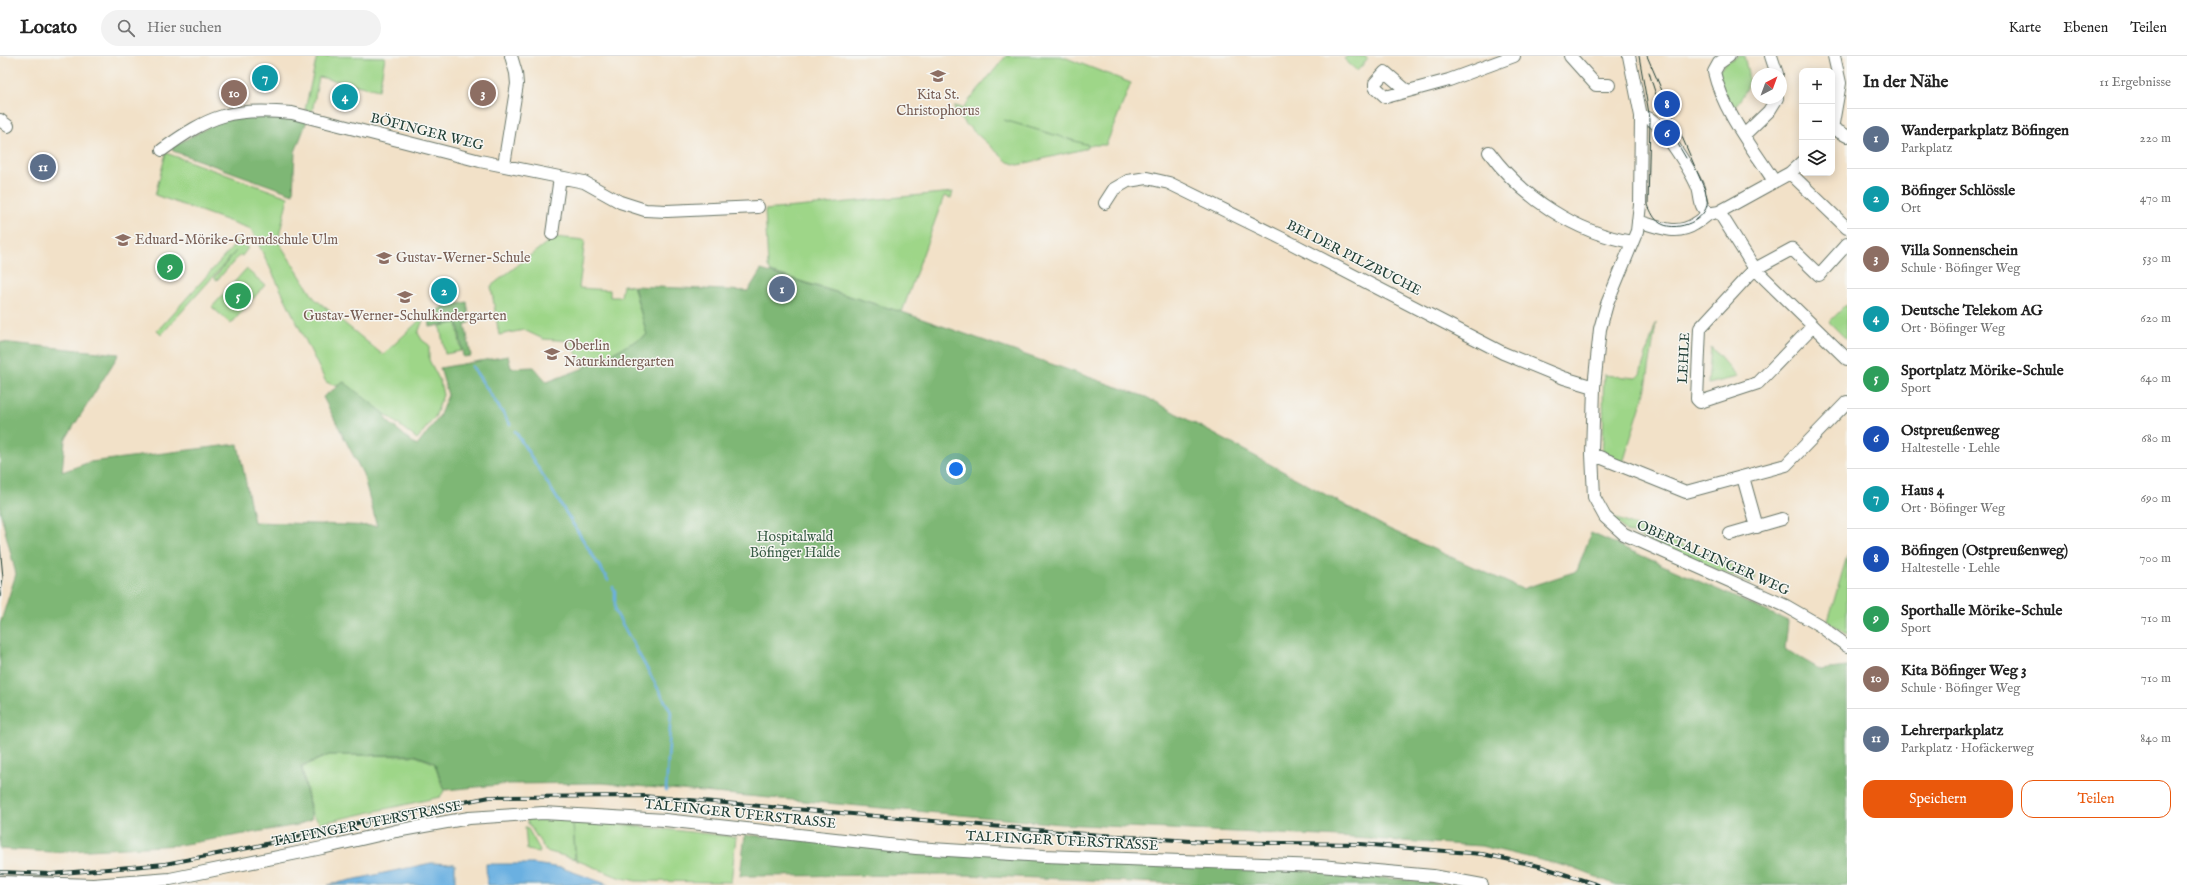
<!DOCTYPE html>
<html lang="de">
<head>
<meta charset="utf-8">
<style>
  body { margin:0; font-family:"IM FELL English",serif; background:#f2f2f2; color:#222 }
  .controls { position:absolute; right:12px; top:12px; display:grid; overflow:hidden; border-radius:8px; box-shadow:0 2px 10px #0003 }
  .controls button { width:36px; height:36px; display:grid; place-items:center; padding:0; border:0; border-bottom:1px solid #e0e0e0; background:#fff; color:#222; font:20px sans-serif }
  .compass { position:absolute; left:1751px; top:12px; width:36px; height:36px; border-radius:50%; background:#fff; box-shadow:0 2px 10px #0003; rotate:41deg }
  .you { position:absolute; left:956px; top:413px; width:14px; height:14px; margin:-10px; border:3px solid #fff; border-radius:50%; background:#1a73e8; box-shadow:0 0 0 6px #1a73e833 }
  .badge { display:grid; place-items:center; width:26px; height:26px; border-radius:50%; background:#ea580c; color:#fff; font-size:13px; font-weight:700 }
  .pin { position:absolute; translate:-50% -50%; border:2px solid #fff; box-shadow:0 1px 4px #0006 }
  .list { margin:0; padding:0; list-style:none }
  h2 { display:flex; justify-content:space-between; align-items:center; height:52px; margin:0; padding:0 16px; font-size:17px }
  h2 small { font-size:13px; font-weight:400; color:#767676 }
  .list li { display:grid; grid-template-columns:26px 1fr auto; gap:12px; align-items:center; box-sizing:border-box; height:60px; padding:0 16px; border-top:1px solid #e0e0e0 }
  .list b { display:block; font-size:15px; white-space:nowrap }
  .list p { margin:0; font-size:13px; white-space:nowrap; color:#767676 }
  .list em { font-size:13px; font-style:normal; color:#767676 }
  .actions { display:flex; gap:8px; padding:12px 16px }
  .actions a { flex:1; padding:9px 0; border:1px solid #ea580c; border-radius:12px; text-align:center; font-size:14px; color:#ea580c }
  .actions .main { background:#ea580c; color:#fff }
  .icon { flex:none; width:22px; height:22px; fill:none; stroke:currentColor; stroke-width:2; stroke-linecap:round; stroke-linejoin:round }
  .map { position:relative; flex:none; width:1847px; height:829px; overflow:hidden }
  header { display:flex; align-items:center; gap:24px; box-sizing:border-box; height:56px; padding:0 20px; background:#fff; border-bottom:1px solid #e0e0e0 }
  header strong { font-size:19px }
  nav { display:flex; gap:22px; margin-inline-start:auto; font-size:14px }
  .search { width:280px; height:36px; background:#f2f2f2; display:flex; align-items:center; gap:10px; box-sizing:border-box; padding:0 14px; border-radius:22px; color:#767676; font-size:15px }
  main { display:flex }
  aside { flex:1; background:#fff }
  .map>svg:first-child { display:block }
  .green { fill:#9ed688; stroke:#5e8a5e }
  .forest { fill:#7eb774; stroke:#4e7a54 }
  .water { fill:#6bb0e1; stroke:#45768a }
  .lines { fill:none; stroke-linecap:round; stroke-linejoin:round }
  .stream { stroke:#6bb0e1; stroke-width:2.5 }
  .minor-casing { stroke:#697668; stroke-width:14 }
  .minor { stroke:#fff; stroke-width:12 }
  .tram { stroke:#1f3d34; stroke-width:1 }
  .rail-casing { stroke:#1f3d34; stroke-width:4 }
  .rail { stroke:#f6f6f2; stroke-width:2.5; stroke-dasharray:8; stroke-linecap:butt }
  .labels { text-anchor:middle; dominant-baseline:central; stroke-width:3; stroke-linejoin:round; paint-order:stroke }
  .education-label { font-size:14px; fill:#785e54; stroke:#f6f6f2; text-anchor:start }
  .street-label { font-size:14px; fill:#1f3d34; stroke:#f6f6f2 }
  .park-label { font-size:14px; fill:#385c45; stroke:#f6f6f2 }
</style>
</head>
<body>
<header>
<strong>Locato</strong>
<div class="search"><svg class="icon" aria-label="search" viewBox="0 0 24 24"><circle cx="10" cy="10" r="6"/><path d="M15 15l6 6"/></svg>Hier suchen</div>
<nav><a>Karte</a><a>Ebenen</a><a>Teilen</a></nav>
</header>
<main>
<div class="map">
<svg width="1847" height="829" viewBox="0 0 1847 829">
  <rect width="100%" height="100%" fill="#f6f6f2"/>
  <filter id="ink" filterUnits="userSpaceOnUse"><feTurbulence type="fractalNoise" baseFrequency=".025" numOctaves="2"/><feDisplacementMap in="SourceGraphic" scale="8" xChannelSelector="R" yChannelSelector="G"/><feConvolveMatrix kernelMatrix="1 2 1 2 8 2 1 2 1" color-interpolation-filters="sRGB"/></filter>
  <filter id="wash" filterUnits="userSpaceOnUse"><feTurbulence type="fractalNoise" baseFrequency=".012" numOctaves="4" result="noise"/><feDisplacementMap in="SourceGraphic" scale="16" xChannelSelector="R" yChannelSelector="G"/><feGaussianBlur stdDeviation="0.9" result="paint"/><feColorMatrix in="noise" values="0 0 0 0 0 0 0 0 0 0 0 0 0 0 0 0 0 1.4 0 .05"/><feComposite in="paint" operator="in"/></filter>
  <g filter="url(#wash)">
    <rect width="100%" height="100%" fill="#f2e1c8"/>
    <!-- green -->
    <path class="green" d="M 317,0 L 385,1 L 379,34 L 319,21 L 312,56 L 305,54 Z
      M 1006,0 L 1061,0 L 1131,27 L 1106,89 L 1089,89 L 1004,64 L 1088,89 L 1088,92 L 1018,109 L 1008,106 L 959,62 L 955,56 L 955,50 L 963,52 Z
      M 1347,0 L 1364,0 L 1368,3 L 1357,15 L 1344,3 Z
      M 1739,0 L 1744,0 C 1751,29 1751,29 1733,53 L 1723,34 L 1719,15 L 1726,6 Z
      M 166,97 L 288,141 L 278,185 L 314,242 L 383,299 L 425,259 L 418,277 L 422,284 L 429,289 L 429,304 L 440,325 L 443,339 L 435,361 L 417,383 L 344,326 L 336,330 L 326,326 L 251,173 L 155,139 Z
      M 953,136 L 951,142 L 944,140 L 902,256 L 771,216 L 768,210 L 765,154 Z
      M 554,181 L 585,184 L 579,232 L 610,234 L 610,241 L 621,241 L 623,229 L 633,230 L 647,279 L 584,312 L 570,285 L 543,283 L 524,274 L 499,279 L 491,230 Z
      M 239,184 L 248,192 L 242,200 L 240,199 L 217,224 L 214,222 L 236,195 L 161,279 L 157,275 Z
      M 246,213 L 265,229 L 231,268 L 212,251 Z
      M 1847,248 L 1847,284 L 1829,266 Z
      M 457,267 L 461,295 L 445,298 L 440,270 Z
      M 1656,267 L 1646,332 L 1623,407 L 1608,401 L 1602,395 C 1605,370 1602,345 1604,319 L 1636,322 L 1640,318 Z
      M 1711,291 L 1737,321 L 1708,328 Z
      M 1608,455 L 1615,462 L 1755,519 L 1756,523 L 1751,528 L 1627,476 L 1612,462 Z
      M 1847,500 L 1847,579 L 1828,565 Z
      M 329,699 L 415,700 L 434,707 L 444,735 L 440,741 L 321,767 L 312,759 L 302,711 Z
      M 572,760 L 573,766 L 609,767 L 736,781 L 731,826 L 636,825 L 618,821 L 576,804 L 573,767 L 575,803 L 546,795 L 528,767 L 527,762 Z
      M 525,771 L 527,771 L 540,794 L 539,796 L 527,794 Z"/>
    <!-- forest -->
    <path class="forest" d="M 265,58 L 307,65 L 295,96 L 293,138 L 173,95 L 172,91 L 225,62 Z
      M 761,214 L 902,256 L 1146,341 L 1389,473 L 1522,533 L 1577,515 L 1591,477 L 1788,565 L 1785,593 L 1821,614 L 1847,611 L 1847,829 L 1617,829 L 1570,811 L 1481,790 L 1322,780 L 1061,768 L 602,727 L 509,728 L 445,734 L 434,706 L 415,699 L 329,699 L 301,710 L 312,763 L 298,769 L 179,789 L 52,796 L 0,793 L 0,568 L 16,518 L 0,455 L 0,286 L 119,298 L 65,384 L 62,416 L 90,406 L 238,388 L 254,466 L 377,470 L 363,418 L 323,341 L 344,326 L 385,358 L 386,364 L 417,390 L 439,361 L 448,339 L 440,312 L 508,300 L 511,312 L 534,311 L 547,326 L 584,312 L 647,279 L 634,230 L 748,235 Z
      M 467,246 L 470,267 L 465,268 L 471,300 L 463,301 L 458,266 L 430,271 L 429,259 L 443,251 Z
      M 745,779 L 1307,815 L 1430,826 L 1443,829 L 1209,829 L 966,819 L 740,820 Z"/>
    <!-- water -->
    <path class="water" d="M 431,807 L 455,808 L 455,829 L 328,829 Z
      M 486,808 L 534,808 L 562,812 L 609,829 L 487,829 Z"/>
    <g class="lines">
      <!-- stream -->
      <path class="stream" d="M 472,310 L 510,368
        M 515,375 L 608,524
        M 613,531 L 615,535 L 615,555 L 671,656 L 666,735"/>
    </g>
  </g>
  <g filter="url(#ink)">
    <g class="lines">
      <!-- minor casing -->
      <g class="minor-casing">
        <path id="minor" d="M 1570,0 L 1596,29 L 1609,29
          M 1629,0 L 1641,60 L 1640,149 L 1637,175 L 1607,248 L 1600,273 L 1594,331 L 1592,398 L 1594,441 L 1605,461 L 1624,478 L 1786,550 L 1819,569 L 1847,590
          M 1729,0 L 1719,7 L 1714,16 C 1723,55 1752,91 1774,125
          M 1771,0 L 1777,18
          M 1406,34 L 1385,16 L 1375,27 L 1375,31 L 1386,41 L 1449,24 L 1514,0
          M 1641,60 C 1644,61 1648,61 1650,63 C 1663,70 1692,117 1698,132 C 1701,140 1699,152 1708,156
          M 0,64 L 8,70
          M 1832,72 L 1847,80
          M 1832,73 L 1840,27 L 1834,0
          M 1744,79 L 1769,55 L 1777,42
          M 162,94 C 210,59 232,51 292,57 L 480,105 L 584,126 L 620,146 L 645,154 L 667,155 L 758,151
          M 1489,96 C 1523,142 1576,177 1632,186
          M 504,109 L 517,28 L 516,17 L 511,0
          M 1790,117 L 1847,172
          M 1105,147 L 1114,133 L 1128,125 L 1147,122 L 1169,127 L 1285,184 L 1503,297 L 1564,322 L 1594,331
          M 1719,156 L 1755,213 L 1847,303
          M 1638,165 C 1657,171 1677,180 1695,168 C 1706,162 1705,157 1719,156 L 1790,117 L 1802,106
          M 552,178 L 560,121
          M 1813,270 L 1758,327 L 1700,346 L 1697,343 L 1700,272 L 1747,221 L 1755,213 L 1792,193 L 1819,219 L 1847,188
          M 1592,398 L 1686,436 L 1786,409 L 1847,346
          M 1743,421 L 1757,471
          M 1730,478 L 1782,463
          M 0,826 L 93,829 L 170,823 L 322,792 L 396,775 L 469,762 L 543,757 L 665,764 L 916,792 L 1044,800 L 1320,810 L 1433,820 L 1482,829"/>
      </g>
      <!-- minor -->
      <use href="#minor" class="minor"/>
      <!-- tram -->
      <path class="tram" d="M 1639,0 L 1650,63 L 1648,149 C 1651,156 1654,163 1660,167 C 1674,176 1703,167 1707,149 C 1708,145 1706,139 1705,134 L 1647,0
        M 1649,16 C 1657,46 1670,76 1686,102
        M 0,489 L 3,522 L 0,542"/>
      <!-- rail casing -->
      <g class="rail-casing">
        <path id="rail" d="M 0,816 L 51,818 L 165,808 L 253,791 L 370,764 L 490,741 L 643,740 L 1072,777 L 1206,786 L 1360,788 L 1482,798 L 1539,810 L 1598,829"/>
      </g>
      <!-- rail -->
      <use href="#rail" class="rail"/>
    </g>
  </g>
  <!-- icons -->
  <defs>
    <g id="school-bare" transform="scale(1.2)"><path d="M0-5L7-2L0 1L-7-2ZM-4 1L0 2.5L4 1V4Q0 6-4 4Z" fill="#8d6e63" stroke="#f6f6f2" stroke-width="2.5" paint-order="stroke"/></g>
  </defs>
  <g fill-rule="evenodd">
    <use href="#school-bare" x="938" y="20"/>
    <use href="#school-bare" x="123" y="184"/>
    <use href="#school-bare" x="384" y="202"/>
    <use href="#school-bare" x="405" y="241"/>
    <use href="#school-bare" x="552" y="298"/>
  </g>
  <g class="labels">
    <!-- education labels -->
    <g class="education-label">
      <text x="938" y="39" text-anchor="middle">Kita St.<tspan x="938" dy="16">Christophorus</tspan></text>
      <text x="135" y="184">Eduard-Mörike-Grundschule Ulm</text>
      <text x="396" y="202">Gustav-Werner-Schule</text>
      <text x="405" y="260" text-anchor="middle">Gustav-Werner-Schulkindergarten</text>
      <text x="564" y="290">Oberlin<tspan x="564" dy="16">Naturkindergarten</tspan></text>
    </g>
    <!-- street labels -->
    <g class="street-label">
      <text transform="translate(427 76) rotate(14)">BÖFINGER WEG</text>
      <text transform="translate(1354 202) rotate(27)">BEI DER PILZBUCHE</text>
      <text transform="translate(1684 302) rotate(-87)">LEHLE</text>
      <text transform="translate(1713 502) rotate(24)">OBERTALFINGER WEG</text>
      <text transform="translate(740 758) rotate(6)">TALFINGER UFERSTRASSE</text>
      <text transform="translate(367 768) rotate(-11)">TALFINGER UFERSTRASSE</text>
      <text transform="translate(1062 785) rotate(3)">TALFINGER UFERSTRASSE</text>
    </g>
    <!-- park labels -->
    <g class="park-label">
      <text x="795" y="481">Hospitalwald<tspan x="795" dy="16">Böfinger Halde</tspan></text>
    </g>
  </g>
</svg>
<div class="controls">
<button>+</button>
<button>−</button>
<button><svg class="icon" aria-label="layers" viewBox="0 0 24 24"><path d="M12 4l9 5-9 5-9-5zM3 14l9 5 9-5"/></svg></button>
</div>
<svg class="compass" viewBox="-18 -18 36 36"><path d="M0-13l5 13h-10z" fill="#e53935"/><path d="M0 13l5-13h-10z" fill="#767676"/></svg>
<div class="you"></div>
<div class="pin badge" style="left:782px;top:233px;background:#5c6f8a">1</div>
<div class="pin badge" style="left:444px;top:235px;background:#0f9aa8">2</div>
<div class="pin badge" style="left:483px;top:37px;background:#8d6e63">3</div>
<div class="pin badge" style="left:345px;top:41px;background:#0f9aa8">4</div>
<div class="pin badge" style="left:238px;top:240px;background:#2e9e5b">5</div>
<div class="pin badge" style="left:1667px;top:77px;background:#1a4fb4">6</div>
<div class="pin badge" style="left:265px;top:22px;background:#0f9aa8">7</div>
<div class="pin badge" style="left:1667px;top:48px;background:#1a4fb4">8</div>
<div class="pin badge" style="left:170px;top:211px;background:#2e9e5b">9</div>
<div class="pin badge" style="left:234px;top:37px;background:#8d6e63">10</div>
<div class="pin badge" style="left:43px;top:111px;background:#5c6f8a">11</div>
</div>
<aside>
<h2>In der Nähe<small>11 Ergebnisse</small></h2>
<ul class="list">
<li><span class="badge" style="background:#5c6f8a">1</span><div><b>Wanderparkplatz Böfingen</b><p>Parkplatz</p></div><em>220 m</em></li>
<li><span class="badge" style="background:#0f9aa8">2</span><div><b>Böfinger Schlössle</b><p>Ort</p></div><em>470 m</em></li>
<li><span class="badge" style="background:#8d6e63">3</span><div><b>Villa Sonnenschein</b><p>Schule · Böfinger Weg</p></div><em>530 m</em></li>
<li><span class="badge" style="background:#0f9aa8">4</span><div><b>Deutsche Telekom AG</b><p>Ort · Böfinger Weg</p></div><em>620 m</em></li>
<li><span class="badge" style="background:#2e9e5b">5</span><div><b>Sportplatz Mörike-Schule</b><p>Sport</p></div><em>640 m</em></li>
<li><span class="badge" style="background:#1a4fb4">6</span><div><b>Ostpreußenweg</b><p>Haltestelle · Lehle</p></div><em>680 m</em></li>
<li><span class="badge" style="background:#0f9aa8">7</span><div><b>Haus 4</b><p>Ort · Böfinger Weg</p></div><em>690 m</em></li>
<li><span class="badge" style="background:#1a4fb4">8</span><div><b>Böfingen (Ostpreußenweg)</b><p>Haltestelle · Lehle</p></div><em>700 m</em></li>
<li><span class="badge" style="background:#2e9e5b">9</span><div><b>Sporthalle Mörike-Schule</b><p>Sport</p></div><em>710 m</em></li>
<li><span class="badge" style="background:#8d6e63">10</span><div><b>Kita Böfinger Weg 3</b><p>Schule · Böfinger Weg</p></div><em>710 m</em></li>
<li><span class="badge" style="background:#5c6f8a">11</span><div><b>Lehrerparkplatz</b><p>Parkplatz · Hofäckerweg</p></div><em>840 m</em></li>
</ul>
<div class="actions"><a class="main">Speichern</a><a>Teilen</a></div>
</aside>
</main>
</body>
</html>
